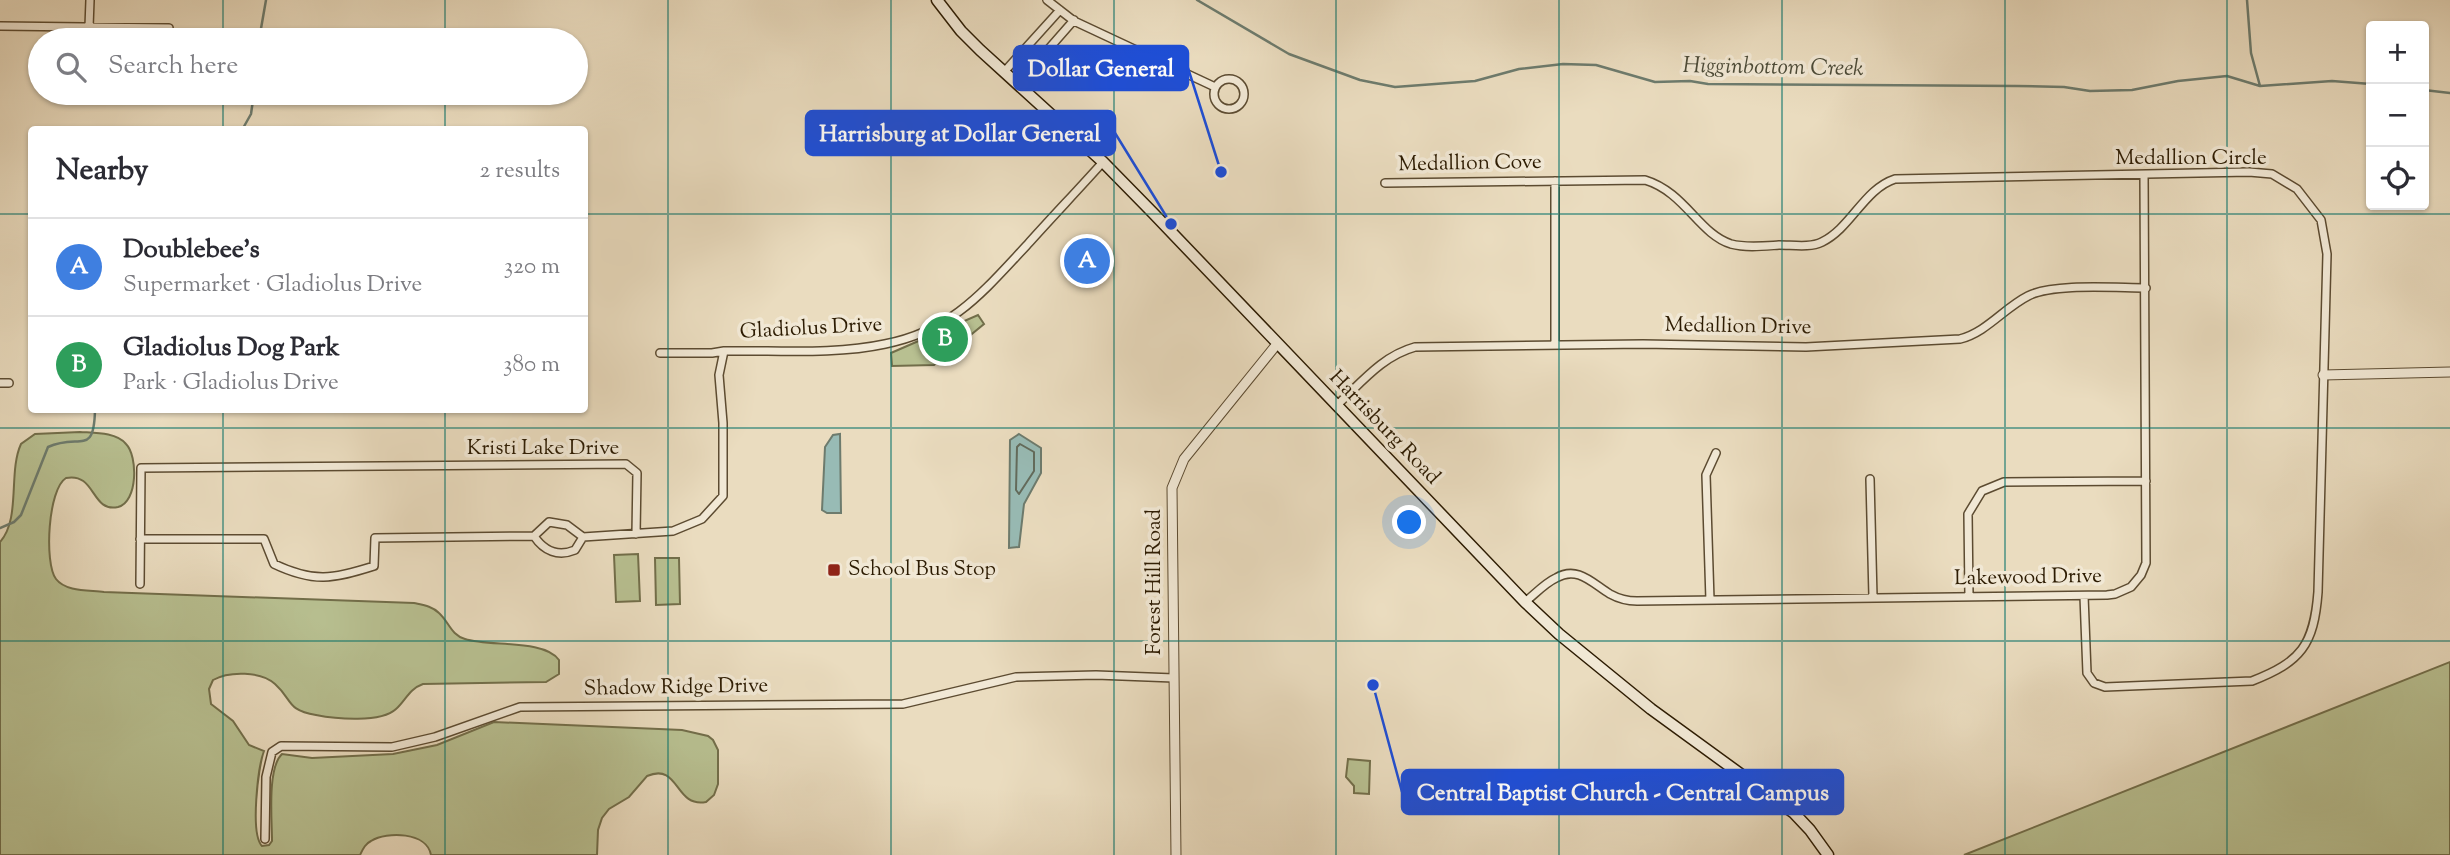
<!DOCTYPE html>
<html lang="en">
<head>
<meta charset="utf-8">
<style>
  body { margin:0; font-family:"Sorts Mill Goudy",serif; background:#f7f7f7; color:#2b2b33 }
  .controls { position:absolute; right:21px; top:21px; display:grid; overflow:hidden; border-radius:7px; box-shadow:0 2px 5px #0004 }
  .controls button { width:63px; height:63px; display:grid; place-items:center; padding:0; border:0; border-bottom:2px solid #e1e1e2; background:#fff; color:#2b2b33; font:35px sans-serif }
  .you { position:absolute; left:1410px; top:523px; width:24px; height:24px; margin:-18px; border:5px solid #fff; border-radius:50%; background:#1a73e8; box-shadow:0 0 0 10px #1a73e833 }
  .badge { display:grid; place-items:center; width:46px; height:46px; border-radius:50%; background:#b45309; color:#fff; font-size:23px; font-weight:700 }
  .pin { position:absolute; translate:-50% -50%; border:4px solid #fff; box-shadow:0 2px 7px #0006 }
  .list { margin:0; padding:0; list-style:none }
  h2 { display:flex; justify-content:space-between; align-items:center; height:91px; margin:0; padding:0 28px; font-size:30px }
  h2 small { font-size:23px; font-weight:400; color:#7c7c81 }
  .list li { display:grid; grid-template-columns:46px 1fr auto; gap:21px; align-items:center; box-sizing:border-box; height:98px; padding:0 28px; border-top:2px solid #e1e1e2 }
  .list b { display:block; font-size:26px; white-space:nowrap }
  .list p { margin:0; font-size:23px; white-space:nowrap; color:#7c7c81 }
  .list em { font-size:23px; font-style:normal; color:#7c7c81 }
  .icon { flex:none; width:38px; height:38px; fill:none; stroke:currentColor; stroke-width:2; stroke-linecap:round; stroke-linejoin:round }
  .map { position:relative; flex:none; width:2450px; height:855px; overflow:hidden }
  .search { position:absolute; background:#fff; box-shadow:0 2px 5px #0004; left:28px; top:28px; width:560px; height:77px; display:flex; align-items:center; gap:18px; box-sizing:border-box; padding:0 24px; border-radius:38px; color:#7c7c81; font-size:26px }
  .panel { position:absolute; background:#fff; box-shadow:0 2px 5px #0004; left:28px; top:126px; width:560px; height:287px; border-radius:7px }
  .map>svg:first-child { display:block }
  .green { fill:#b8c091; stroke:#726e4a; stroke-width:2 }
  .water { fill:#98bbb5; stroke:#6d7b6d; stroke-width:2 }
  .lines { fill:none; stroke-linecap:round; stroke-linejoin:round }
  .shore { stroke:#626b5c; stroke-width:2 }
  .stream { stroke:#6d7b6d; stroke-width:2.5 }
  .minor-casing { stroke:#5c4b31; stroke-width:10 }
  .tertiary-casing { stroke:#5c4b31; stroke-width:11 }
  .secondary-casing { stroke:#2c1b02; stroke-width:13 }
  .minor { stroke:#f1e8d5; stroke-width:7 }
  .tertiary { stroke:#f1e8d5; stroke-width:9 }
  .secondary { stroke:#f1e8d5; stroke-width:10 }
  .grid { fill:none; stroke:#0f766e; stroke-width:2; stroke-opacity:0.55 }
  .poi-dot { fill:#8f2418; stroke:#f1e8d5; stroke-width:2.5 }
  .labels { text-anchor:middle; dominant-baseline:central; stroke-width:7; stroke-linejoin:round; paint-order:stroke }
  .street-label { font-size:21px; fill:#2c1b02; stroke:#f1e8d5 }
  .poi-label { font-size:21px; fill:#2c1b02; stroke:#f1e8d5; text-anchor:start }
  .water-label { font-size:23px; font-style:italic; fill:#4c4b38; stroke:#f1e8d5 }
  .leader { fill:none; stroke:#1d4ed8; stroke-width:2.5 }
  .callout-dot { fill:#1d4ed8; stroke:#f1e8d5; stroke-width:2.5 }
  .callout { fill:#1d4ed8; stroke:#1d4ed8; stroke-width:2.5 }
  .callout-label { font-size:23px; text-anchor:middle; font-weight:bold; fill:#fff }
</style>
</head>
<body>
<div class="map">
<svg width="2450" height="855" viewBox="0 0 2450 855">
  <rect width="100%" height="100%" fill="#eadcbf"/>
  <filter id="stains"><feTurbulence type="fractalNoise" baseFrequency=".00286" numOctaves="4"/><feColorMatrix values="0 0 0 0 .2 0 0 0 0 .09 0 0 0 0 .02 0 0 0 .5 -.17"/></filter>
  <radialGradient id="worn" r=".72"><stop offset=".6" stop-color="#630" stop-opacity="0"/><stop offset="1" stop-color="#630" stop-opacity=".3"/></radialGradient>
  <!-- green -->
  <path class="green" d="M 978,315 L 984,324 L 934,365 L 892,366 L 891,353 Z
    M 80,432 C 94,433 116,432 126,444 C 138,456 138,502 118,507 C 91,513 96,472 66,478 C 48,489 44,563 56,579 C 66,592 89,590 104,592 L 414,603 C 423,605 432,606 439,613 C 449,622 451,635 465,639 C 489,647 544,639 559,660 L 559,674 L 546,682 L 423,684 C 409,689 406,700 396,709 C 381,723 336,719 316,715 C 286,710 293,700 275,684 C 261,671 229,671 213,680 L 209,689 L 211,704 L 233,721 L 249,745 L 264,751 C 258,767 250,834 262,846 L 269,845 L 272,841 C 272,820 267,768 282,754 L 312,758 L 393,754 L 437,745 L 494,722 L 682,730 L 708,736 L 713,740 L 718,750 L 718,784 L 714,795 L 706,802 C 674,808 680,762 647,776 L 629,797 L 609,809 L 602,818 L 598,830 L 597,855 L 431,855 C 427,832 387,831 371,841 C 365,844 363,849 360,855 L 0,855 L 0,542 C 21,519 8,472 21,444 L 35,434 Z
    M 638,554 L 640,601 L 616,602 L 614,555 Z
    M 655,558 L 679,558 L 680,604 L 656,605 Z
    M 2450,662 L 2450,855 L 1964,855 Z
    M 1348,759 L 1370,761 L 1369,794 L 1354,793 L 1354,786 L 1346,777 Z"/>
  <!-- water -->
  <path class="water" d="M 840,434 L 841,513 L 827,513 L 822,510 L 825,447 L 833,435 Z
    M 1019,434 L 1041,448 L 1041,473 L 1024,504 L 1019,547 L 1009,548 L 1010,440 Z"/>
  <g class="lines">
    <!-- shore -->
    <path class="shore" d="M 1020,444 L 1034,452 L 1034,471 L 1019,494 L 1016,490 L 1017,447 Z"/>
    <!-- stream -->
    <path class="stream" d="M 1197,0 L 1289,54 L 1360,80 L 1395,87 L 1475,81 L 1519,69 L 1563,64 L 1596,65 L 1655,82 L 1690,81 L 1708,84 L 2017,86 L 2064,87 L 2090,91 L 2132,90 L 2178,81 L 2227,76 L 2260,86 L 2332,81 L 2371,84
      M 2247,0 L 2251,53 L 2260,86
      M 259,40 L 266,0
      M 2424,90 L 2450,93
      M 242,130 L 251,114 L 254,93
      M 0,528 L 14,522 L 21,515 L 48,447 C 80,433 94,457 95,410"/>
    <!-- minor casing -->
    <g class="minor-casing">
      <path id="minor" d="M 1047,0 L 1074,21 L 1215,87
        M 0,26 L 169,28
        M 89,27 L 90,0
        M 1004,72 L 1060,10
        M1214 94a15 15 0 1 1 30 0a15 15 0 1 1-30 0Z
        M 1017,85 L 1074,20
        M 1385,183 L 1645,180 C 1685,192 1699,234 1731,244 C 1746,248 1764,246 1779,245 C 1793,245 1810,248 1822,242 C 1851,228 1864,189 1895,179 L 2249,172 L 2272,174 L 2297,189 L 2321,220 L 2327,254 L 2318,592 C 2314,645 2301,662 2252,681 L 2105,687 L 2094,683 L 2087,673 L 2084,596
        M 1555,345 L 1555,181
        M 660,353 L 712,353 L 724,351 C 776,350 834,355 885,344 C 952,331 983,292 1027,245 C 1052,217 1078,190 1103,162
        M 0,383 L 9,383
        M 1336,406 C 1361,383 1382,356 1415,347 L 1643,344 L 1806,347 L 1960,339 C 1987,332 2004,308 2028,296 C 2053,283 2116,288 2146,288
        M 1870,479 L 1873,597
        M 534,536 C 544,551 558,557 575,550 L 583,537
        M 140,539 L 264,539 L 274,564 C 314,583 333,579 374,566 L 375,538 L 534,536 L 549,522 L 567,525 L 583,537 L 673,531 L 702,519 L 723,496 L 723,423 L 719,375 L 724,351
        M 140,584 L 141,468 L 626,464 L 637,473 L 636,534
        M 1969,596 L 1968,514 L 1982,491 L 2004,482 L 2146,481
        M 1710,600 L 1706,475 L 1716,453
        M 1525,602 C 1535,594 1545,583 1556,578 C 1578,565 1593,584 1610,594 C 1619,599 1628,601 1637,601 L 2107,595 L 2115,594 L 2131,587 L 2141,575 L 2146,563 L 2144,175
        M 265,839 L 266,777 L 272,752 L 281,746 L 392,747 L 435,737 L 520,707 L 903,704 L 1016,677 L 1096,675 L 1174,678"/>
    </g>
    <!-- tertiary casing -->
    <g class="tertiary-casing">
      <path id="tertiary" d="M 2323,375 L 2450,372
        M 1176,855 L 1172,488 L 1184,459 L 1277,344"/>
    </g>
    <!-- secondary casing -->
    <g class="secondary-casing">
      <path id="secondary" d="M 937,0 L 961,31 L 980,50 L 1103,162 L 1153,213 L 1525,602 L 1559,634 L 1651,709 L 1794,813 L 1810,830 L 1828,855"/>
    </g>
    <!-- minor -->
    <use href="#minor" class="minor"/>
    <!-- tertiary -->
    <use href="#tertiary" class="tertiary"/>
    <!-- secondary -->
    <use href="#secondary" class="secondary"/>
  </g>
  <!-- grid -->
  <path class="grid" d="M 223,0 L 223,40M 445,0 L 445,40M 668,0 L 668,855M 891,0 L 891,855M 1114,0 L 1114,855M 1336,0 L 1336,855M 1559,0 L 1559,855M 1782,0 L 1782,855M 2005,0 L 2005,855M 2227,0 L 2227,855M 223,93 L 223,130M 445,93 L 445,130M 0,214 L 32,214M 584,214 L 2450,214M 223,410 L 223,855M 445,410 L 445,855M 0,428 L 2450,428M 0,641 L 2450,641"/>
  <!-- markers -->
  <rect class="poi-dot" x="827" y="563" width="14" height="14" rx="3.5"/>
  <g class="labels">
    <!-- street labels -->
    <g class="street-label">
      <text x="2191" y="159">Medallion Circle</text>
      <text transform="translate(1470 164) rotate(-1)">Medallion Cove</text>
      <text transform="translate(1738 327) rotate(1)">Medallion Drive</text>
      <text transform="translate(811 329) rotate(-3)">Gladiolus Drive</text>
      <text transform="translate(1384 428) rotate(46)">Harrisburg Road</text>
      <text x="543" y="449">Kristi Lake Drive</text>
      <text transform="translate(2028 578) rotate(-1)">Lakewood Drive</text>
      <text transform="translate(1155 582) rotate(-90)">Forest Hill Road</text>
      <text transform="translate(676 688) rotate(-1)">Shadow Ridge Drive</text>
    </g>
    <!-- poi labels -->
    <g class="poi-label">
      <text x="848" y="570">School Bus Stop</text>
    </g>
    <!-- water labels -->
    <g class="water-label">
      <text transform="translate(1773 68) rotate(1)">Higginbottom Creek</text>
    </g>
  </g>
  <!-- callouts -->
  <path class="leader" d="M1221 172L1188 68M1171 224L1115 133M1373 685L1402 792"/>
  <g class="callout-dot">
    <circle cx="1221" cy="172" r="7"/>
    <circle cx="1171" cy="224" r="7"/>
    <circle cx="1373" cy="685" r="7"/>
  </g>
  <g class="callout">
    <rect x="1014" y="46" width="174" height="44" rx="7"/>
    <rect x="806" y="111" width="309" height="44" rx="7"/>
    <rect x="1402" y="770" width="441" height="44" rx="7"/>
  </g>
  <g class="callout-label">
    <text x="1101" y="76">Dollar General</text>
    <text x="960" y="141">Harrisburg at Dollar General</text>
    <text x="1623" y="800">Central Baptist Church - Central Campus</text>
  </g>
  <rect width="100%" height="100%" filter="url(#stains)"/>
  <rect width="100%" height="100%" fill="url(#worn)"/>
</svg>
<div class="controls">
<button>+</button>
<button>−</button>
<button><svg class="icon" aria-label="locate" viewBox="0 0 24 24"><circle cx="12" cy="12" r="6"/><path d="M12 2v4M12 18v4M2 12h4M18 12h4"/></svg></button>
</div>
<div class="you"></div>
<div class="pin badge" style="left:1087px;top:261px;background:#3f7fe0">A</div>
<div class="pin badge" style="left:945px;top:339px;background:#2e9e5b">B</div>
<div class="search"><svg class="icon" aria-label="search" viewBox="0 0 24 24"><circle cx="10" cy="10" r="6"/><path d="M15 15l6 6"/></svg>Search here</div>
<section class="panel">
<h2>Nearby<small>2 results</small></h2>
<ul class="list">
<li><span class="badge" style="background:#3f7fe0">A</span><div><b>Doublebee's</b><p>Supermarket · Gladiolus Drive</p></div><em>320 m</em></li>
<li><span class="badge" style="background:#2e9e5b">B</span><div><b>Gladiolus Dog Park</b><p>Park · Gladiolus Drive</p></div><em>380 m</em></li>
</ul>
</section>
</div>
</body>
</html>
